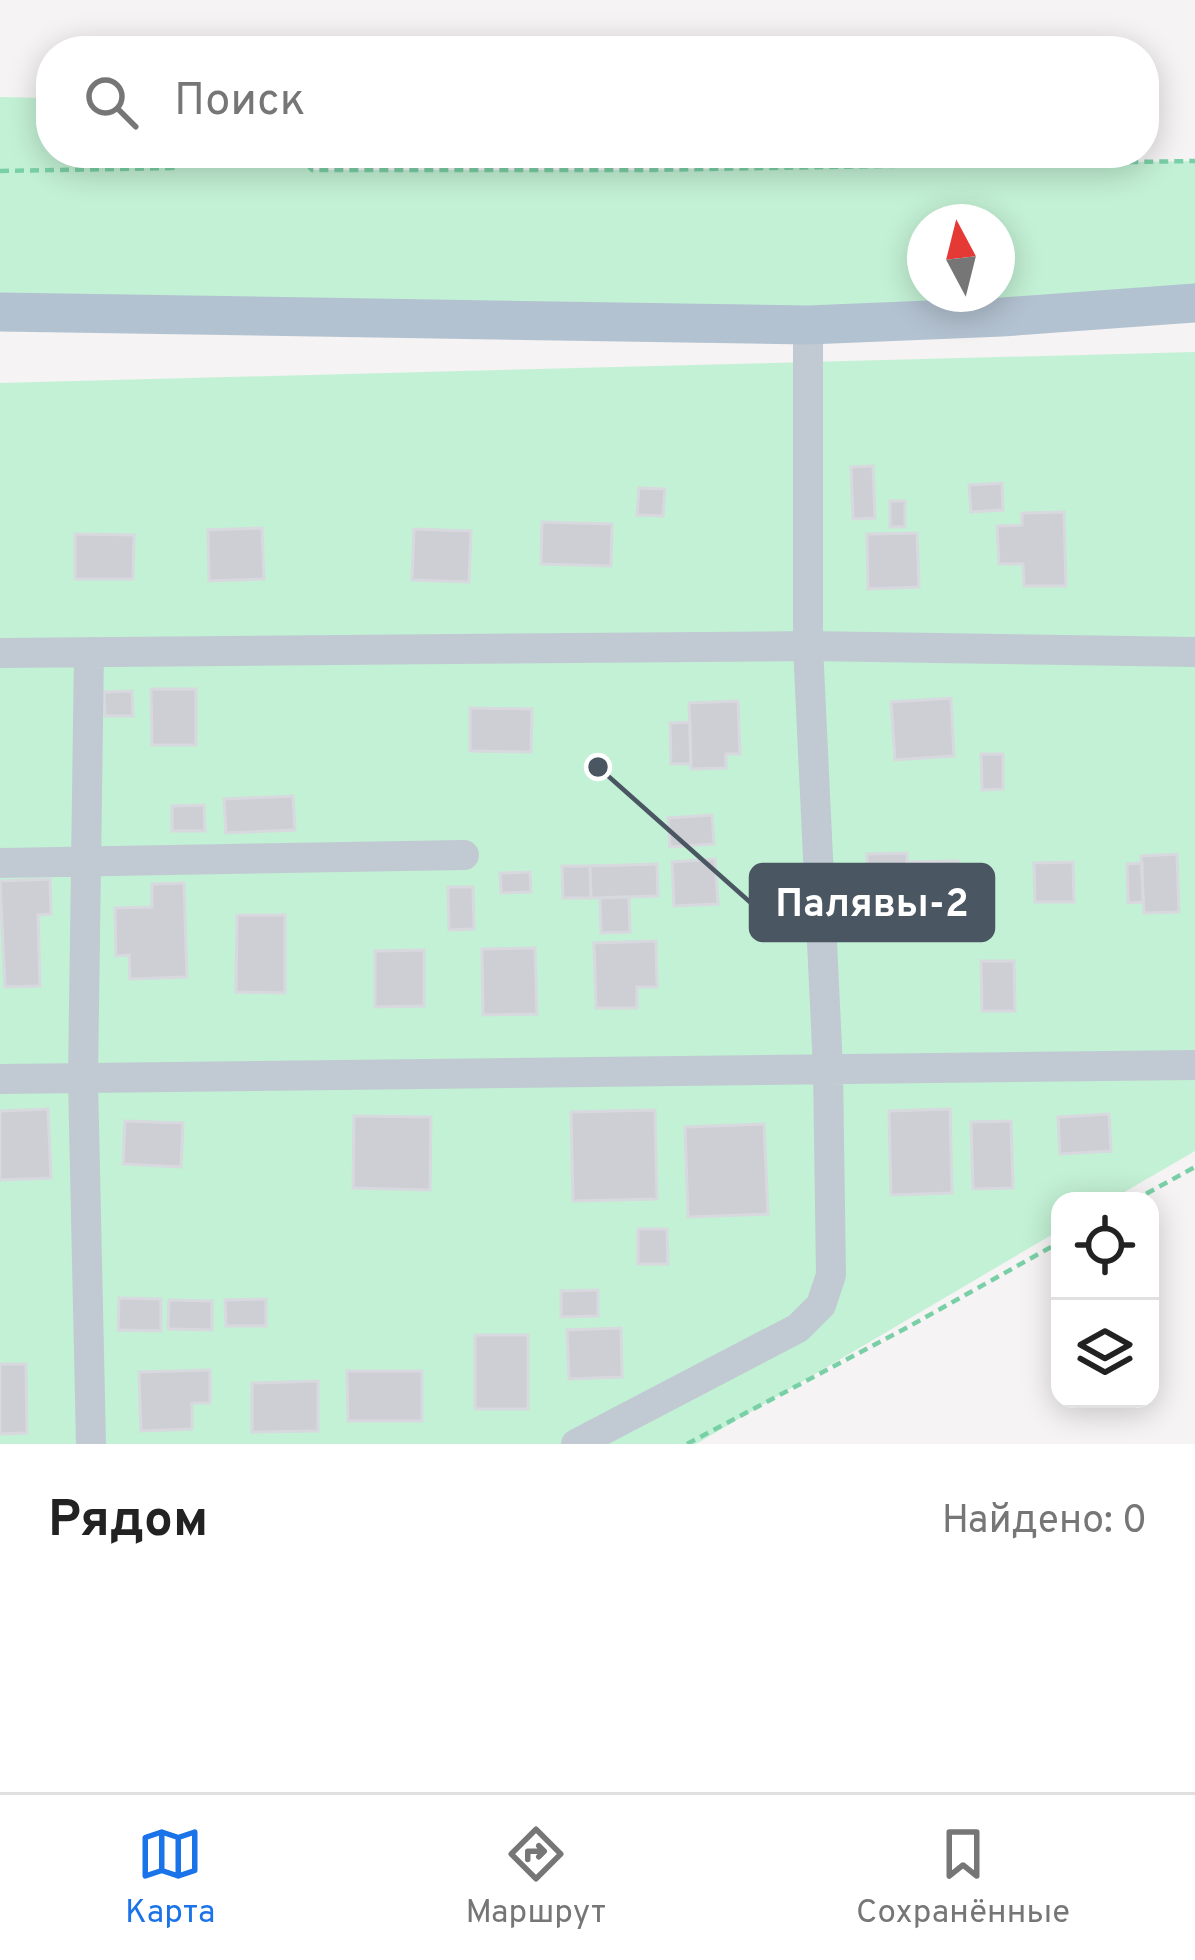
<!DOCTYPE html>
<html lang="ru">
<head>
<meta charset="utf-8">
<style>
  body { margin:0; font-family:Overpass,sans-serif; background:#f2f2f2; color:#222 }
  .controls { position:absolute; right:36px; bottom:36px; display:grid; overflow:hidden; border-radius:24px; box-shadow:0 6px 30px #0003 }
  .controls button { width:108px; height:108px; display:grid; place-items:center; padding:0; border:0; border-bottom:3px solid #e0e0e0; background:#fff; color:#222; font:60px sans-serif }
  .compass { position:absolute; left:907px; top:204px; width:108px; height:108px; border-radius:50%; background:#fff; box-shadow:0 6px 30px #0003; rotate:353deg }
  .list { margin:0; padding:0; list-style:none }
  h2 { display:flex; justify-content:space-between; align-items:center; height:156px; margin:0; padding:0 48px; font-size:51px }
  h2 small { font-size:39px; font-weight:400; color:#767676 }
  .icon { flex:none; width:66px; height:66px; fill:none; stroke:currentColor; stroke-width:2; stroke-linecap:round; stroke-linejoin:round }
  .map { position:relative; flex:none; width:1195px; height:1444px; overflow:hidden }
  .search { position:absolute; background:#fff; box-shadow:0 6px 30px #0003; left:36px; right:36px; top:36px; height:132px; display:flex; align-items:center; gap:30px; box-sizing:border-box; padding:0 42px; border-radius:48px; color:#767676; font-size:45px }
  .sheet { height:348px; background:#fff }
  nav { display:flex; justify-content:space-around; align-items:center; box-sizing:border-box; height:168px; border-top:3px solid #e0e0e0; background:#fff; font-size:33px; color:#767676 }
  nav a { display:grid; justify-items:center; gap:6px }
  nav .on { color:#1a73e8 }
  .map>svg:first-child { display:block }
  .green { fill:#c3f1d5; fill-rule:evenodd }
  .building { fill:#cdcfd5; stroke:#d7d9de; stroke-width:3 }
  .lines { fill:none; stroke-linecap:round; stroke-linejoin:round }
  .path { stroke:#7ad0a6; stroke-width:4.5; stroke-dasharray:9 6; stroke-linecap:butt }
  .minor { stroke:#c1cad2; stroke-width:30 }
  .major { stroke:#b3c2d1; stroke-width:39 }
  .leader { fill:none; stroke:#4a5661; stroke-width:4.5 }
  .callout-dot { fill:#4a5661; stroke:#fff; stroke-width:4.5 }
  .callout { fill:#4a5661; stroke:#4a5661; stroke-width:4.5 }
  .callout-label { font-size:39px; text-anchor:middle; font-weight:bold; fill:#fff }
</style>
</head>
<body>
<div class="map">
<svg width="1195" height="1444" viewBox="0 0 1195 1444">
  <rect width="100%" height="100%" fill="#f5f3f3"/>
  <!-- green -->
  <path class="green" d="M 0,97 L 51,98 L 51,153 L 297,153 L 313,170 L 645,170 L 1195,161 L 1195,303 L 0,312 ZM 925,222 L 997,222 L 997,294 L 925,294 Z
    M 1195,352 L 1195,1151 L 1109,1201 L 1060,1201 L 1060,1230 L 696,1444 L 0,1444 L 0,383 Z"/>
  <!-- building -->
  <path class="building" d="M 873,466 L 875,518 L 853,519 L 851,467 Z
    M 1002,483 L 1003,510 L 971,512 L 969,485 Z
    M 639,488 L 665,489 L 663,516 L 637,515 Z
    M 890,501 L 905,501 L 905,527 L 890,527 Z
    M 1064,512 L 1066,586 L 1024,586 L 1023,564 L 999,564 L 997,526 L 1022,525 L 1022,513 Z
    M 542,522 L 612,524 L 611,566 L 541,564 Z
    M 262,528 L 264,579 L 209,581 L 208,530 Z
    M 414,529 L 471,531 L 469,582 L 412,580 Z
    M 917,533 L 919,587 L 868,589 L 867,534 Z
    M 75,534 L 134,535 L 133,579 L 75,579 Z
    M 151,689 L 196,689 L 196,745 L 152,745 Z
    M 132,691 L 133,716 L 105,716 L 104,692 Z
    M 951,698 L 954,756 L 895,760 L 891,702 Z
    M 738,701 L 740,754 L 726,754 L 726,768 L 691,769 L 689,703 Z
    M 470,708 L 532,709 L 531,752 L 470,751 Z
    M 690,722 L 691,764 L 671,764 L 670,723 Z
    M 981,754 L 1003,754 L 1003,789 L 982,790 Z
    M 293,796 L 295,830 L 226,833 L 224,799 Z
    M 204,805 L 205,831 L 172,831 L 172,806 Z
    M 712,815 L 714,844 L 670,847 L 668,818 Z
    M 907,853 L 908,901 L 867,902 L 867,854 Z
    M 1177,854 L 1179,912 L 1144,913 L 1141,856 Z
    M 715,859 L 718,904 L 674,906 L 672,862 Z
    M 958,861 L 958,890 L 907,891 L 907,862 Z
    M 1073,862 L 1074,902 L 1035,902 L 1034,863 Z
    M 1142,863 L 1143,902 L 1128,903 L 1127,864 Z
    M 657,864 L 658,896 L 591,898 L 590,866 Z
    M 562,866 L 590,866 L 591,898 L 563,898 Z
    M 530,872 L 531,892 L 501,893 L 500,873 Z
    M 50,879 L 51,914 L 38,915 L 40,986 L 5,987 L 0,881 Z
    M 184,883 L 187,977 L 130,979 L 129,955 L 116,956 L 115,908 L 152,907 L 152,884 Z
    M 448,887 L 473,887 L 474,929 L 449,930 Z
    M 629,897 L 630,932 L 601,933 L 600,898 Z
    M 237,915 L 285,915 L 285,993 L 236,992 Z
    M 656,941 L 657,987 L 637,987 L 637,1008 L 596,1008 L 594,943 Z
    M 535,948 L 537,1014 L 483,1015 L 482,949 Z
    M 424,950 L 424,1006 L 375,1007 L 375,951 Z
    M 981,961 L 1014,961 L 1015,1011 L 982,1011 Z
    M 48,1109 L 51,1178 L 0,1180 L 0,1111 Z
    M 950,1109 L 952,1193 L 891,1195 L 889,1111 Z
    M 655,1110 L 657,1199 L 573,1201 L 571,1112 Z
    M 1109,1114 L 1111,1151 L 1060,1154 L 1058,1117 Z
    M 354,1116 L 431,1117 L 430,1190 L 353,1188 Z
    M 125,1121 L 183,1123 L 181,1167 L 123,1164 Z
    M 1011,1121 L 1013,1188 L 973,1189 L 971,1122 Z
    M 764,1124 L 768,1214 L 688,1217 L 685,1127 Z
    M 638,1229 L 667,1229 L 668,1264 L 638,1264 Z
    M 598,1290 L 598,1316 L 561,1317 L 561,1291 Z
    M 119,1298 L 161,1299 L 161,1331 L 118,1330 Z
    M 266,1299 L 266,1326 L 226,1326 L 225,1300 Z
    M 169,1300 L 212,1301 L 212,1330 L 168,1329 Z
    M 621,1328 L 622,1377 L 569,1379 L 567,1330 Z
    M 475,1335 L 528,1335 L 528,1409 L 475,1409 Z
    M 0,1364 L 26,1364 L 27,1433 L 0,1434 Z
    M 210,1370 L 210,1403 L 192,1403 L 192,1429 L 141,1431 L 139,1372 Z
    M 347,1371 L 422,1371 L 422,1421 L 348,1421 Z
    M 318,1381 L 318,1431 L 252,1432 L 252,1383 Z"/>
  <g class="lines">
    <!-- path -->
    <path class="path" d="M 297,153 L 312,170 L 645,170 L 1195,161
      M 0,171 L 173,168 L 193,153
      M 1133,1201 L 1195,1167
      M 687,1444 L 908,1327 L 1060,1242"/>
    <!-- minor -->
    <path class="minor" d="M 89,652 L 83,1079 L 91,1444
      M 0,653 L 808,646 L 1195,652
      M 0,863 L 464,855
      M 0,1079 L 1195,1065
      M 576,1444 L 798,1328 L 821,1305 L 831,1275 L 828,1069 L 808,646 L 808,325"/>
    <!-- major -->
    <path class="major" d="M 0,312 L 808,325 L 1002,317 L 1195,303"/>
  </g>
  <!-- callouts -->
  <path class="leader" d="M598 767L751 903"/>
  <circle class="callout-dot" cx="598" cy="767" r="12"/>
  <rect class="callout" x="751" y="865" width="242" height="75" rx="12"/>
  <g class="callout-label">
    <text x="872" y="916">Палявы-2</text>
  </g>
</svg>
<div class="controls">
<button><svg class="icon" aria-label="locate" viewBox="0 0 24 24"><circle cx="12" cy="12" r="6"/><path d="M12 2v4M12 18v4M2 12h4M18 12h4"/></svg></button>
<button><svg class="icon" aria-label="layers" viewBox="0 0 24 24"><path d="M12 4l9 5-9 5-9-5zM3 14l9 5 9-5"/></svg></button>
</div>
<svg class="compass" viewBox="-18 -18 36 36"><path d="M0-13l5 13h-10z" fill="#e53935"/><path d="M0 13l5-13h-10z" fill="#767676"/></svg>
<div class="search"><svg class="icon" aria-label="search" viewBox="0 0 24 24"><circle cx="10" cy="10" r="6"/><path d="M15 15l6 6"/></svg>Поиск</div>
</div>
<section class="sheet">
<h2>Рядом<small>Найдено: 0</small></h2>
<ul class="list">
</ul>
</section>
<nav>
<a class="on"><svg class="icon" aria-label="map" viewBox="0 0 24 24"><path d="M3 6l6-2 6 2 6-2v14l-6 2-6-2-6 2zM9 4v14M15 6v14"/></svg>Карта</a>
<a><svg class="icon" aria-label="directions" viewBox="0 0 24 24"><path d="M12 3l9 9-9 9-9-9zM9 14v-3h6M13 9l2 2-2 2"/></svg>Маршрут</a>
<a><svg class="icon" aria-label="saved" viewBox="0 0 24 24"><path d="M7 4h10v16l-5-4-5 4z"/></svg>Сохранённые</a>
</nav>
</body>
</html>
